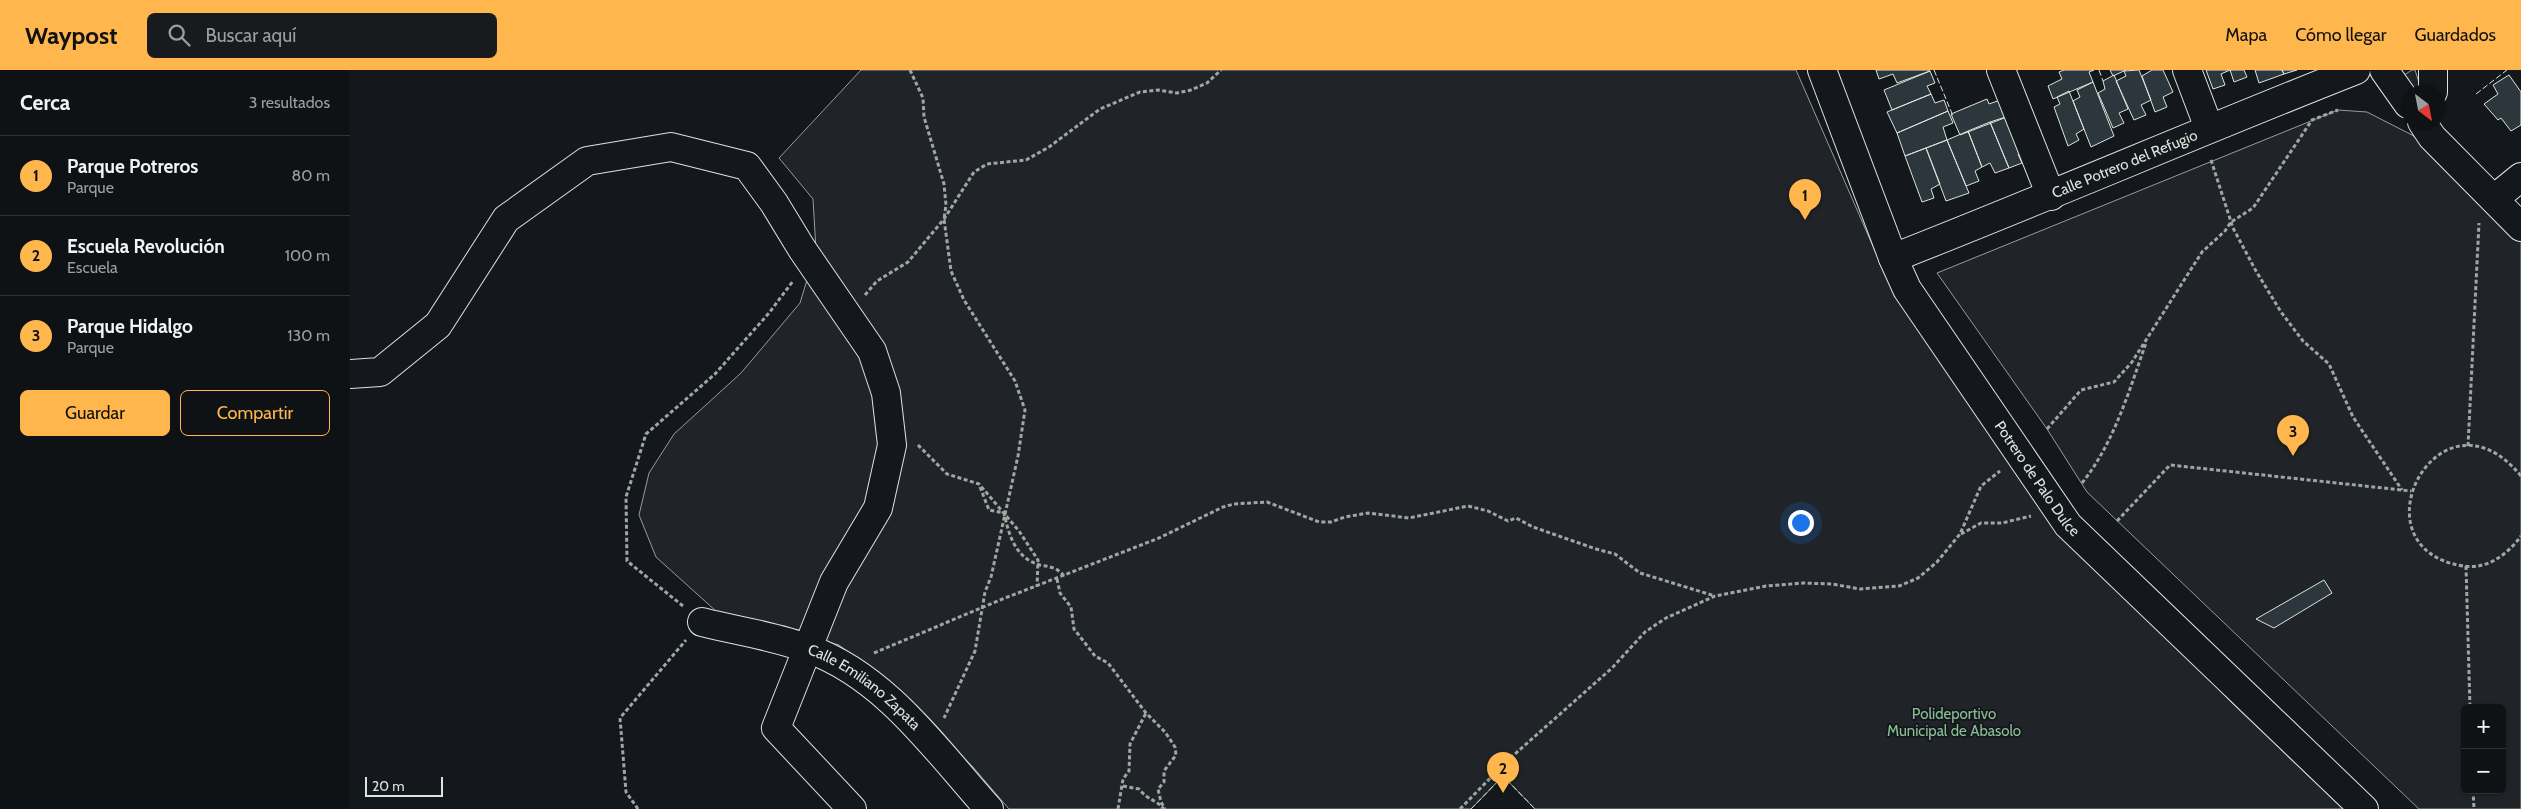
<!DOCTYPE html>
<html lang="es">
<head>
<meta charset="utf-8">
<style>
  body { margin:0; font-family:Cabin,sans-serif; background:#181b1e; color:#f1f3f6 }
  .controls { position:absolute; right:15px; bottom:15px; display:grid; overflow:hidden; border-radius:8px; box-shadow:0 1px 4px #0004 }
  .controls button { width:45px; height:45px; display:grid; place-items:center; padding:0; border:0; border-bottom:1px solid #2f3234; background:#0f1215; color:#f1f3f6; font:25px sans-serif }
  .compass { position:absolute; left:2051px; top:15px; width:45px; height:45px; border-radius:50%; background:#0f1215; box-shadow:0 1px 4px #0004; rotate:148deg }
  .scale { position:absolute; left:15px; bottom:12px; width:78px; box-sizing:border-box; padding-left:5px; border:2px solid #d8e6dc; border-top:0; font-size:14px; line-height:18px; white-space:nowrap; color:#d8e6dc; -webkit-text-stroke:4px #14181c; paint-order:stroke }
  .you { position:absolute; left:1450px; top:452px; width:18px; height:18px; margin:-12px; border:4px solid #fff; border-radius:50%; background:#1a73e8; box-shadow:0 0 0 8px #1a73e833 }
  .badge { display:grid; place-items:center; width:32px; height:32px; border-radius:50%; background:#ffb74d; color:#111; font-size:16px; font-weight:700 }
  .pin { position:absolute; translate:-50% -41px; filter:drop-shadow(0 1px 2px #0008) }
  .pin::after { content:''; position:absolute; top:26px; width:18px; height:15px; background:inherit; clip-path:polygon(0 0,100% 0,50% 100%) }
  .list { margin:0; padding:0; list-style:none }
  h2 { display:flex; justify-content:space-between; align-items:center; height:65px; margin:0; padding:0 20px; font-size:21px }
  h2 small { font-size:16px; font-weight:400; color:#9b9ea0 }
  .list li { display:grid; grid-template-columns:32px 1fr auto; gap:15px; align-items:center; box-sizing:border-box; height:80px; padding:0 20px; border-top:1px solid #2f3234 }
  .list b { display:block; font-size:19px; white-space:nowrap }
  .list p { margin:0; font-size:16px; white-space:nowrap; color:#9b9ea0 }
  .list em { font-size:16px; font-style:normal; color:#9b9ea0 }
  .actions { display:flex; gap:10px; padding:15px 20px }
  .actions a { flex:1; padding:11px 0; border:1px solid #ffb74d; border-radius:8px; text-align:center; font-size:18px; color:#ffb74d }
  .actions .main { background:#ffb74d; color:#111 }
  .icon { flex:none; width:28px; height:28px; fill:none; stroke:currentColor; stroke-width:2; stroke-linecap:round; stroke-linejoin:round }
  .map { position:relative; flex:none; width:2171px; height:739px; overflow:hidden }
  header { display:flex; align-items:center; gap:30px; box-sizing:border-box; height:70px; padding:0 25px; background:#ffb74d; color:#111 }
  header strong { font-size:24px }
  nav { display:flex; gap:28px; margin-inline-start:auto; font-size:18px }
  .search { width:350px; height:45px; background:#181b1e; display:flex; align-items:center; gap:12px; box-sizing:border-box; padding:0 18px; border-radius:8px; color:#9b9ea0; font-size:19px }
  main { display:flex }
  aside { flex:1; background:#0f1215 }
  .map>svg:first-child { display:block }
  .green { fill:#202428; stroke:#939e99; fill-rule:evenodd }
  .building { fill:#2c363c; stroke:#d8e6dc }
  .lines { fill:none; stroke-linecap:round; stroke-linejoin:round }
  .minor-casing { stroke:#d8e6dc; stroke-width:30 }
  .path { stroke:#9da8a2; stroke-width:3; stroke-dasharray:4 2.5; stroke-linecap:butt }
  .minor { stroke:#14181c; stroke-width:28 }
  .fence { stroke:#d8e6dc; stroke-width:1; stroke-dasharray:6 2.5; stroke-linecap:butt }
  .labels { text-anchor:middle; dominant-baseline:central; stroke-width:4; stroke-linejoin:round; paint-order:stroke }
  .street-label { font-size:15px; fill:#d8e6dc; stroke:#14181c }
  .park-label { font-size:15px; fill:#8ac095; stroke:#14181c }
</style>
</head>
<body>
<header>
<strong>Waypost</strong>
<div class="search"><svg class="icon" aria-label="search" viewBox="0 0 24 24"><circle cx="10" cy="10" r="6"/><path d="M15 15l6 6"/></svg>Buscar aquí</div>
<nav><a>Mapa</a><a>Cómo llegar</a><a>Guardados</a></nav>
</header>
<main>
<aside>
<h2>Cerca<small>3 resultados</small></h2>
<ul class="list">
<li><span class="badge">1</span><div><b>Parque Potreros</b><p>Parque</p></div><em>80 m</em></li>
<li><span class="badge">2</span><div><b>Escuela Revolución</b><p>Escuela</p></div><em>100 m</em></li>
<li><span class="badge">3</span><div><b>Parque Hidalgo</b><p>Parque</p></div><em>130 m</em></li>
</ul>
<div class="actions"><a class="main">Guardar</a><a>Compartir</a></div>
</aside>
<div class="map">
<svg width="2171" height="739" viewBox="0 0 2171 739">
  <rect width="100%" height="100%" fill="#14181c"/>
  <!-- green -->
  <path class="green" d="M 511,0 L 1446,0 L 1532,197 L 1714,465 L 1884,635 L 1993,739 L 1185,739 L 1153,706 L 1121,739 L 659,739 L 623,697 L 546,618 L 489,575 L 367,542 L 306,487 L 289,445 L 299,403 L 324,364 L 391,303 L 450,233 L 466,180 L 463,129 L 429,88 Z
    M 2062,0 L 2065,0 L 2072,22 L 2059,22 L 2045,11 Z
    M 1988,40 L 2017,42 L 2062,65 L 2130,120 L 2171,172 L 2171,739 L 2069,739 L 1737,422 L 1697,359 L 1587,203 ZM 2115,638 L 2152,638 L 2152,720 L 2115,720 Z"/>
  <!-- building -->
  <path class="building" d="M 1526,0 L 1579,0 L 1580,1 L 1547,13 L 1543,4 L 1529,9 Z
    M 1714,0 L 1744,0 L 1739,2 L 1743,12 L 1703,29 L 1698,16 L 1712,9 L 1709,2 Z
    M 1760,0 L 1776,0 L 1763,6 Z
    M 1789,0 L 1801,30 L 1791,35 L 1796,45 L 1784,50 L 1766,11 L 1776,6 L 1774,1 Z
    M 1802,0 L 1813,0 L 1823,22 L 1813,27 L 1817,37 L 1805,42 L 1792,6 Z
    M 1856,0 L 1880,0 L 1871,4 L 1875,15 L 1863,19 Z
    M 1880,0 L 1894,0 L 1897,7 L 1884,12 Z
    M 1905,0 L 1932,0 L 1934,4 L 1909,13 Z
    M 1932,0 L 1947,0 L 1934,4 Z
    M 1580,1 L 1585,13 L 1577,16 L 1581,24 L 1542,40 L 1534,20 Z
    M 1764,5 L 1778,39 L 1769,43 L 1774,53 L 1763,58 L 1748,23 L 1755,19 L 1753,11 Z
    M 2159,5 L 2171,22 L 2171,55 L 2161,61 L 2151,48 L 2148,50 L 2134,34 L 2148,24 L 2143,15 Z
    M 1743,12 L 1764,66 L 1741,77 L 1723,31 L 1730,27 L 1727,20 Z
    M 1719,21 L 1734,59 L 1726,64 L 1729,70 L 1718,76 L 1704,37 L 1710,34 L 1707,27 Z
    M 1581,24 L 1585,33 L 1594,30 L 1598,41 L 1547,63 L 1537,42 Z
    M 1656,28 L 1662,45 L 1610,65 L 1601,44 L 1637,29 L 1639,34 Z
    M 1598,41 L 1603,53 L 1593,57 L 1597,70 L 1555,86 L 1547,63 Z
    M 1662,45 L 1677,80 L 1668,84 L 1672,93 L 1659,98 L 1640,52 Z
    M 1640,52 L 1659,98 L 1645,103 L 1640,93 L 1632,97 L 1618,61 Z
    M 1618,61 L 1632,97 L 1625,101 L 1629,111 L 1616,116 L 1597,70 Z
    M 1597,70 L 1619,123 L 1596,131 L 1576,78 Z
    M 1576,78 L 1590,114 L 1581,119 L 1584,128 L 1572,132 L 1555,86 Z
    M 1974,510 L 1982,523 L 1924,558 L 1906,549 Z"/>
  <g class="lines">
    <!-- minor casing -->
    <g class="minor-casing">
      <g id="minor">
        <path id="s1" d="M 1472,0 L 1543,188 L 1557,219 L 1718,455 L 2014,739"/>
        <path d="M 1651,0 L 1701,126"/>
        <path d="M 1837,0 L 1859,58"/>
        <path d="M 2034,0 L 2058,34"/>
        <path d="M 2083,22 L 2083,0"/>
        <path d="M 2072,52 L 2082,67 L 2171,157"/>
        <path d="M 2144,129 L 2171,107"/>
        <path id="s2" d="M 1543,188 C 1699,127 1851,61 2006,0"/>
        <path d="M 0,304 L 30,302 L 88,255 L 156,149 L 237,91 L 321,77 L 397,96 L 424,133 L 452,179 L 522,281 L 536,323 L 542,375 L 528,438 L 484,512 L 426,658 L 502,739"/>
        <path id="s3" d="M 352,552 C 387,561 425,566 459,579 C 536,607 586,680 639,739"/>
      </g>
    </g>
    <!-- path -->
    <path class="path" d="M 560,0 L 573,28 L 574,47 L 594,114 L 596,135 L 594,149 L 601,201 L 614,230 L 665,311 L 675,340 L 668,386 L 641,507 L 635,522 L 625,581 L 594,648
      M 1861,90 L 1883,158 L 1906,201 L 1931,242 L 1953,271 L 1979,294 L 2003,347 L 2052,420
      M 515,225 L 527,211 L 558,192 L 594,149 L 624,102 L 637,94 L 676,90 L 699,77 L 750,39 L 790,22 L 808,20 L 827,23 L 841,20 L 857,13 L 871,0
      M 1697,359 L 1731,320 L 1764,312 L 1782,292 L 1852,182 L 1875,161 L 1881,152 L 1903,138 L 1962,50 L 1988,40
      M 568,375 L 597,404 L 629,414 L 669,461 L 688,490 L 687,517
      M 2118,376 L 2129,153
      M 2171,406 C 2090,307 1999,478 2113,496 C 2137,500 2158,484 2171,466
      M 1732,413 C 1764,373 1779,321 1796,273
      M 630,417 L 639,440 L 654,443 C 659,465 665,488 690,495 C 700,497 707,497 714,506
      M 1767,451 L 1820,395 L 2061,421
      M 1611,464 L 1631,453 L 1652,453 L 1681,446
      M 2116,496 L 2120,638
      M 707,509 L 710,523 L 721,537 L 724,559 L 728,564 L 745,586 L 758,593 L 796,643 L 815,662 L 825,677 L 826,685 L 814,701 L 814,712 L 808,719 L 811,732 L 815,739
      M 333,536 L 277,491 L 276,427 L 296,364 L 365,304 L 419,243 L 443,211
      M 524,583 L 650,530 L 809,468 L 873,437 L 884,434 L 917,432 L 969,452 L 981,452 L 995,447 L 1018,443 L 1059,448 L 1118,436 L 1138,441 L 1158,451 L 1166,448 L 1183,457 L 1246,479 L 1265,484 L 1290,503 L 1365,526
      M 773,716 L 789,719 C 799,731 805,729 813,738 L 811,739
      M 2123,720 L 2124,739
      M 288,739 L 276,722 L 270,648 L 336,570
      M 768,739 L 773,709 L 779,701 L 780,674 L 796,643
      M 1110,739 L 1157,691 L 1262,598 L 1295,562 L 1316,548 L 1365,526 L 1416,516 L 1453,513 L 1482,514 L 1510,519 L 1549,516 L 1568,508 L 1587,492 L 1610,464 L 1631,416 L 1650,401"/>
    <!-- minor -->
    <use href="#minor" class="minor"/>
    <!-- fence -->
    <path class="fence" d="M 1584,0 L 1603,46
      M 1749,0 L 1753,11
      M 2126,24 L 2157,0
      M 1121,739 L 1153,706 L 1185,739"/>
  </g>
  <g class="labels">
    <!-- street labels -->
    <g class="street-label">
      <text stroke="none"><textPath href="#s2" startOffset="250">Calle Potrero del Refugio</textPath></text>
      <text stroke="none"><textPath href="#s1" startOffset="465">Potrero de Palo Dulce</textPath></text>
      <text stroke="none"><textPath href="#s3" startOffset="178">Calle Emiliano Zapata</textPath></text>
    </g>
    <!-- park labels -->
    <g class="park-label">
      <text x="1604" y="644">Polideportivo<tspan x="1604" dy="17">Municipal de Abasolo</tspan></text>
    </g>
  </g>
</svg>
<div class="controls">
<button>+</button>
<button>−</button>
</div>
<svg class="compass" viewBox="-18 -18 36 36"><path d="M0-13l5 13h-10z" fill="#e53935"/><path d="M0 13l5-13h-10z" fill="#9b9ea0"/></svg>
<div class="scale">20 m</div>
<div class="you"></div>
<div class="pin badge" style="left:1455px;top:150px">1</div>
<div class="pin badge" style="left:1153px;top:723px">2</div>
<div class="pin badge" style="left:1943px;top:386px">3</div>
</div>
</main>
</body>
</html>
